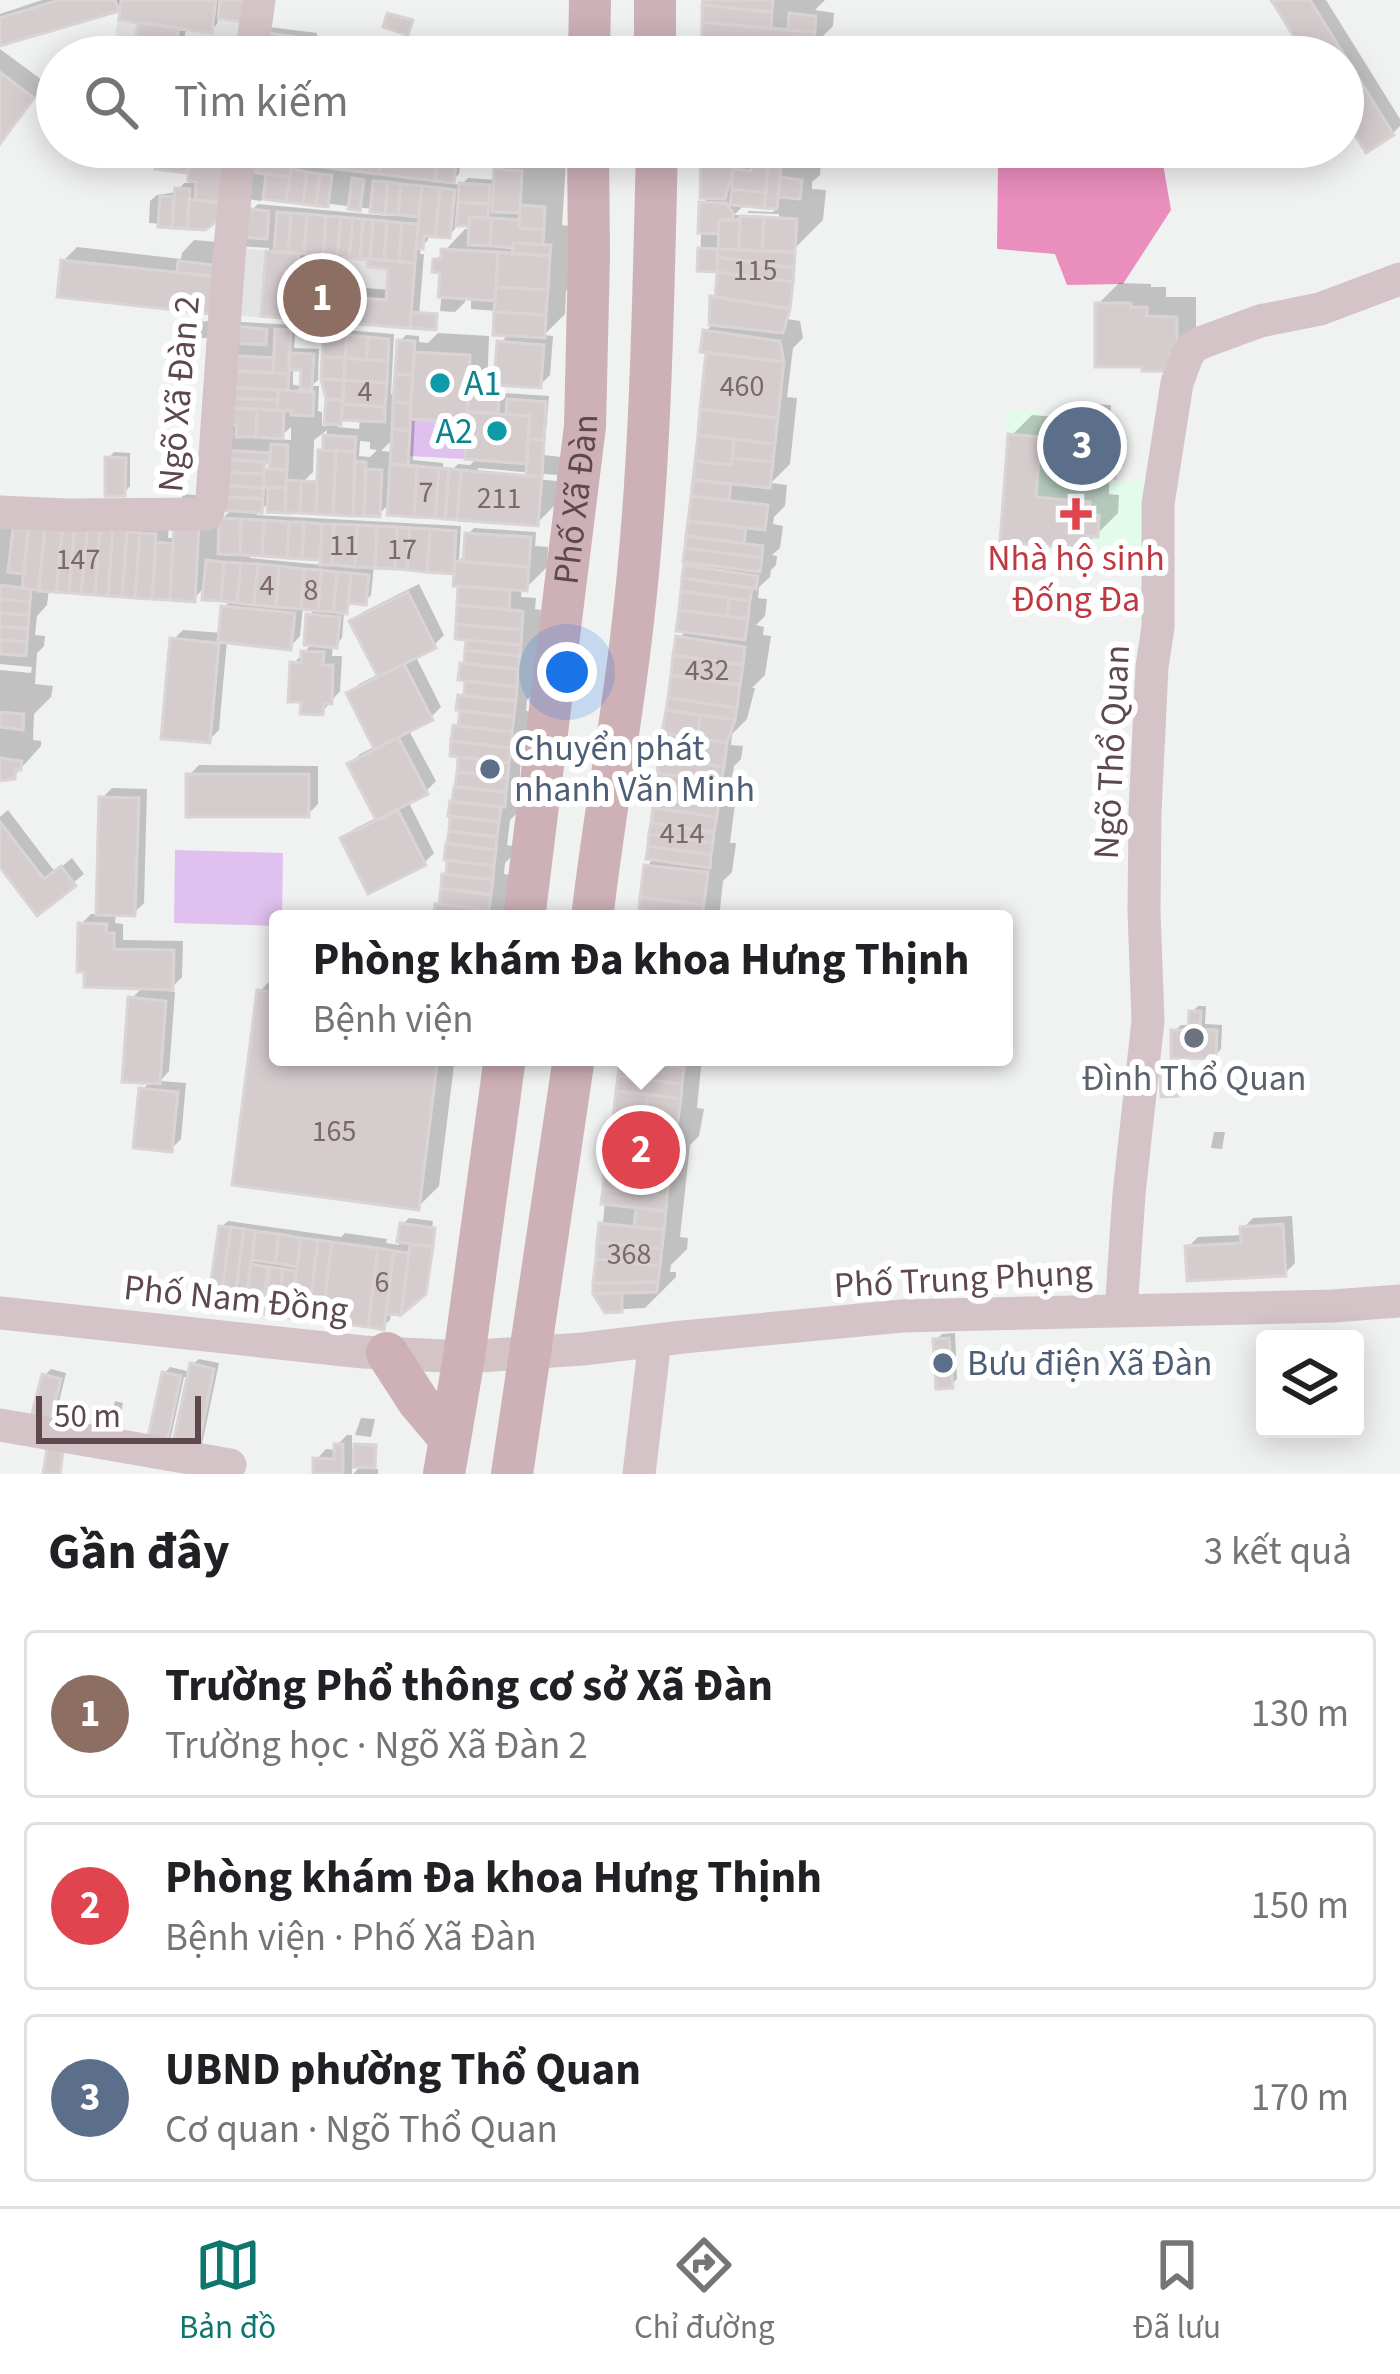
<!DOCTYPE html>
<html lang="vi">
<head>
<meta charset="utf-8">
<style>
  body { margin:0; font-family:"Source Sans 3",sans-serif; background:#f6f6f6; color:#202124 }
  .controls { position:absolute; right:36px; bottom:36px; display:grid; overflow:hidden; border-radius:12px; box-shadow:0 6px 30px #0003 }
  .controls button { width:108px; height:108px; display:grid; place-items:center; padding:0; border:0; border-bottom:3px solid #e0e0e0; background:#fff; color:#202124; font:60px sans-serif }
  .scale { position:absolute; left:36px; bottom:30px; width:165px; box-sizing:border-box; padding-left:12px; border:6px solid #5d484d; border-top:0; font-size:33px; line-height:42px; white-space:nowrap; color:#5d484d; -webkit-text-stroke:9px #fff; paint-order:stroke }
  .you { position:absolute; left:567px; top:672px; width:42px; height:42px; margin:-30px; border:9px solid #fff; border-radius:50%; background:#1a73e8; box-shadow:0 0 0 18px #1a73e833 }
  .badge { display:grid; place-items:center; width:78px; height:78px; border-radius:50%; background:#0f766e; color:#fff; font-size:39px; font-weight:700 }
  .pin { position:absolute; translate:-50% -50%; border:6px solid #fff; box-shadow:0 3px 12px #0006 }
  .popup { position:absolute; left:269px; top:910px; width:744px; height:156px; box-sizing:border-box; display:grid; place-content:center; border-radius:12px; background:#fff; filter:drop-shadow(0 3px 9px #0005); font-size:39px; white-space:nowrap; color:#757577 }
  .popup b { font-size:45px; color:#202124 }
  .popup::after { content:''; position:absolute; left:50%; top:100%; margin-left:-24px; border:24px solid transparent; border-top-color:#fff }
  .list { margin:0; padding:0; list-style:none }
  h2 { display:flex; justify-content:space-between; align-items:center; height:156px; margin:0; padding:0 48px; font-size:51px }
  h2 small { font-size:39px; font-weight:400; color:#757577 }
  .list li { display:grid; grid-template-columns:78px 1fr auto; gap:36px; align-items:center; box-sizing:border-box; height:168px; margin:0 24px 24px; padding:0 24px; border:3px solid #e0e0e0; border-radius:12px }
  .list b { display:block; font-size:45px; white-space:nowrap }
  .list p { margin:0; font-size:39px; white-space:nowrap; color:#757577 }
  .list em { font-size:39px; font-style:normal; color:#757577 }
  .icon { flex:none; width:66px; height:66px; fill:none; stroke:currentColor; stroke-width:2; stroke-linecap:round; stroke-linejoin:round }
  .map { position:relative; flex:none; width:1400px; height:1474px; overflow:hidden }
  .search { position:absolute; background:#fff; box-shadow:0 6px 30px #0003; left:36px; right:36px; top:36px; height:132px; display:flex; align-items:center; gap:30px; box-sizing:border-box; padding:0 42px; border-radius:66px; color:#757577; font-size:45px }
  .sheet { height:732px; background:#fff }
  nav { display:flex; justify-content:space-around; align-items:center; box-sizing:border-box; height:168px; border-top:3px solid #e0e0e0; background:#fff; font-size:33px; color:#757577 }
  nav a { display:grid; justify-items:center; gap:6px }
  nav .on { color:#0f766e }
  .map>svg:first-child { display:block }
  .education { fill:#e2e3e2 }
  .medical { fill:#e2fbeb }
  .green { fill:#dfc0ee }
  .water { fill:#ea8ebd }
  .shadow { fill:#0003; fill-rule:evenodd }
  .building { fill:#d5ccce; stroke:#dbd4d4; stroke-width:3 }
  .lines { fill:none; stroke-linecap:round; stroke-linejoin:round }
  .minor { stroke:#d4c4c8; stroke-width:33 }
  .major { stroke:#ceb0b7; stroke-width:42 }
  .culture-dot { fill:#0f9aa8; stroke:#fff; stroke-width:4.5 }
  .health-dot { fill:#e0444e; stroke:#fff; stroke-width:4.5 }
  .service-dot { fill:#5c6f8a; stroke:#fff; stroke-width:4.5 }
  .worship-dot { fill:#6b7280; stroke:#fff; stroke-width:4.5 }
  .labels { text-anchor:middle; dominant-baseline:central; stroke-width:12; stroke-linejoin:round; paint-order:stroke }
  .number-label { font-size:30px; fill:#7b696d }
  .culture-label { font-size:36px; fill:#0d838f; stroke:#fff; text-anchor:start }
  .street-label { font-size:36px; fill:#5d484d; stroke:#fff }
  .health-label { font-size:36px; fill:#be3a42; stroke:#fff }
  .service-label { font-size:36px; fill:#4e5e75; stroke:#fff; text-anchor:start }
  .worship-label { font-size:36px; fill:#5b616d; stroke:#fff }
</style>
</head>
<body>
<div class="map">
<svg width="1400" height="1474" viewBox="0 0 1400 1474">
  <rect width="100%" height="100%" fill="#f0f2f1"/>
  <!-- education -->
  <path class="education" d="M 115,0 L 251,0 L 242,57 L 133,57 L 113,52 L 119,11 Z
    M 236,248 L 415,263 L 409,330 L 231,315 Z"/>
  <!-- medical -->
  <path class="medical" d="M 1007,410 L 1045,413 L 1046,477 L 1152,483 L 1149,559 L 1000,546 Z"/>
  <!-- green -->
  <path class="green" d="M 410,419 L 467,422 L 465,459 L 409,456 Z
    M 175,850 L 283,853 L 282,919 L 278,919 L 278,926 L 174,923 Z"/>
  <!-- water -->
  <path class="water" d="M 1161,152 L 1171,210 L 1123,284 L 1067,285 L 1055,254 L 997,249 L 998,166 Z"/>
  <!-- shadow -->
  <path class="shadow" d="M 42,0 L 258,0 L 246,20 L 218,15 L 217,24 L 211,30 L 186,26 L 182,57 L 136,57 L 141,24 L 124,1 L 117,8 L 0,43 L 0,14 Z
    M 706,0 L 825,0 L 815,10 L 834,13 L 833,26 L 818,41 L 818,46 L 831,47 L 830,57 L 704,57 Z
    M 1274,0 L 1326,0 L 1400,119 L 1400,126 L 1393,133 L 1343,110 L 1343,57 L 1310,57 Z
    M 269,27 L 317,33 L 316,45 L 309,52 L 344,57 L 258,57 Z
    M 0,49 L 46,83 L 0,144 Z
    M 164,147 L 194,148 L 193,157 L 232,161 L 204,227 L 149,223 L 150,201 L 157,195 L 177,192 L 184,183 L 190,183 L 192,170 L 158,167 L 159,151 Z
    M 249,147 L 298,147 L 295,164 L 302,164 L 303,150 L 306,147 L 351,147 L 350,153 L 384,157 L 384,150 L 359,147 L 462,147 L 459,174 L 449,183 L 461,185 L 468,178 L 497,180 L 497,171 L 504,164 L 525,166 L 526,147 L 567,147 L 562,225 L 570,226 L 575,282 L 566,291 L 565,314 L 544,335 L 553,336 L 550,375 L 540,385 L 500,343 L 510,333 L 497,311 L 471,309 L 471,301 L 475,297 L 465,296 L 465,302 L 455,312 L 440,311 L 444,270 L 436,260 L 465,229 L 472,230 L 472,224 L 456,223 L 455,229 L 449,235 L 428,233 L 428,240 L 421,247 L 420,254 L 424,254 L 419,316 L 438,317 L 435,327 L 264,313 L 269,248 L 238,246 L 243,207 L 254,208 L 258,204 L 388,216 L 389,211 L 265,196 L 261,201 L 242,198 ZM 307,251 L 374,257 L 370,261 L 392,266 L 390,290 L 304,283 Z
    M 708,147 L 752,147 L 747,165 L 754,165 L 755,154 L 762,148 L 757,147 L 822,147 L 820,175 L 812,182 L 812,189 L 826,190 L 823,220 L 796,247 L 791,305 L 787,319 L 800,321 L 803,338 L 793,348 L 787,397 L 797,398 L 790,464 L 771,483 L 787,485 L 785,506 L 774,517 L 773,524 L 783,526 L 780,548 L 772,555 L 777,556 L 776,565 L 771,570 L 770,577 L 759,587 L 758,598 L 767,599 L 765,616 L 756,625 L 764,627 L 763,635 L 771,636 L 765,675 L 752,688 L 755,688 L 747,719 L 732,734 L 731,745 L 743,746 L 741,759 L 734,766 L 732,779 L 738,780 L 730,843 L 736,843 L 732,872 L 723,881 L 719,919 L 640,919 L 647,866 L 655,857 L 658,792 L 665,784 L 665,735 L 669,730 L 679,638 L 687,630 L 679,629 L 687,566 L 693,560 L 689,537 L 693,533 L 691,522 L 695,518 L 691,518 L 709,350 L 706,331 L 712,325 L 713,298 L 720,269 L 700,268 L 702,204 L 710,196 L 704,151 ZM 746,203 L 779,206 L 773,212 L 749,211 L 747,213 L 779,214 L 779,220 L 737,219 L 741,215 L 734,215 Z
    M 194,240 L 229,243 L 227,280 L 63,261 L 77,247 L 181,259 L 182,253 Z
    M 1119,283 L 1151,284 L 1151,287 L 1166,287 L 1166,297 L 1196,297 L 1196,330 L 1190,347 L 1145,368 L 1098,304 Z
    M 223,320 L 216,337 L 191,339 L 191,328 L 197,322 Z
    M 240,322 L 296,325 L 294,348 L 319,349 L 318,380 L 311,386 L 319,386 L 318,411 L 322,412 L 322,426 L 327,426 L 329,398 L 327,335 L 333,329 L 394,334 L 391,394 L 397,394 L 400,341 L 406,335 L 419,336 L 419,342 L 428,343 L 438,333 L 489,336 L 487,392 L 549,396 L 544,455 L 561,457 L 558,502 L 537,523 L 391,502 L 379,514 L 270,509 L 270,501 L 256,515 L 461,526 L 459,561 L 466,553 L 468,534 L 474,528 L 536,532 L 535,546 L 548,547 L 547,567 L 526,588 L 522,588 L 521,597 L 536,598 L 535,609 L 541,610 L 534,693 L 527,700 L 526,711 L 532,712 L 529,739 L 522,746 L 517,813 L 510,820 L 507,845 L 513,846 L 512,856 L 505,863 L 504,874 L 510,875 L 505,919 L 437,919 L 445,875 L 449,871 L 461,759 L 465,755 L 456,727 L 467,708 L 460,696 L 467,689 L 470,637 L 457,566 L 452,571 L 374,565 L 371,595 L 365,601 L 352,600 L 344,612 L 342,638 L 336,645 L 333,644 L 332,656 L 342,656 L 340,691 L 322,712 L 293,664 L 313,643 L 309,615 L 317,608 L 303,606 L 300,636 L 290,647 L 227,640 L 219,730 L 209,740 L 173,640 L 183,630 L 222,633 L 224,607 L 232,600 L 206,586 L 194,598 L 49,589 L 47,605 L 37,616 L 35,635 L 45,636 L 44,646 L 37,653 L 35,684 L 53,686 L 51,697 L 34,714 L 33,740 L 41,741 L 41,746 L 14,776 L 0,778 L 0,670 L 31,673 L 32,667 L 0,664 L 0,512 L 169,521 L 168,538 L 176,538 L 182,497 L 184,494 L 204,496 L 225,443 L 234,433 L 225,433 L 237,384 L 238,368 L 231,367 ZM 293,367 L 304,368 L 303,386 L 293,385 ZM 415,416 L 470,419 L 478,457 L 470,465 L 458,464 L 454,468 L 443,467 L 443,463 L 413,460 ZM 338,417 L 360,418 L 359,429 L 338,427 ZM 291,427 L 291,440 L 278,439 ZM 327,430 L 326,446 L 321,451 L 320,481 L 305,480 L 313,472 L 314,440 ZM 394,438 L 393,452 L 381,451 ZM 360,441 L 370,442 L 370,449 L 377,450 L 370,457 L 359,456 ZM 262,459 L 273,460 L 272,472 L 261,472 ZM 478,468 L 557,475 L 557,481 L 478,474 ZM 218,507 L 233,508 L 217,524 ZM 250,553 L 323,557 L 323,565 L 250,558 ZM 122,565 L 128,565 L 126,587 L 120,587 Z
    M 1068,403 L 1111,405 L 1110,430 L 1120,431 L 1118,460 L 1125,460 L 1124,465 L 1114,475 L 1058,449 L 1055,478 L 1109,482 L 1109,494 L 1119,495 L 1118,513 L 1085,546 L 1003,539 L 1011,436 L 1032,415 L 1057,417 L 1057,413 Z
    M 114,452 L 130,453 L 130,486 L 124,493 L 108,459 Z
    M 419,584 L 444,635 L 434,645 L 415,655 L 441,707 L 431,717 L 408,729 L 436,781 L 426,791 L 408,801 L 434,853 L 424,863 L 344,839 L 354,829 L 378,817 L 350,764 L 360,754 L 376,746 L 349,694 L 359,684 L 379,674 L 353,622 L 363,612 Z
    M 199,765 L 318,766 L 318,804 L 308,814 L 189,775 Z
    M 112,788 L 147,789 L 144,903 L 134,913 L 116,913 L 115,923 L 123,924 L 123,940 L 183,941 L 182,977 L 168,991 L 175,992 L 169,1071 L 160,1081 L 186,1083 L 181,1139 L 171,1149 L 142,1090 L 151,1081 L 131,999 L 144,986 L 81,924 L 91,914 L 99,914 L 102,798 Z
    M 8,810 L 55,872 L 72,858 L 84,874 L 38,911 L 0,862 L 0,817 Z
    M 278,973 L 278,1057 L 455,1057 L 439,1186 L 418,1207 L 236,1183 L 260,991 Z
    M 1198,1006 L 1206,1006 L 1205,1024 L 1222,1025 L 1221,1049 L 1215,1056 L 1174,1031 L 1181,1025 L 1191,1025 L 1192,1012 Z
    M 627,1057 L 702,1057 L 697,1108 L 704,1109 L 699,1136 L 690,1145 L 680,1237 L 688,1238 L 687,1249 L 671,1265 L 670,1272 L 676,1272 L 676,1277 L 645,1308 L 607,1310 L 597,1283 L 609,1162 L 616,1131 L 623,1061 Z
    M 1214,1132 L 1225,1132 L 1222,1149 L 1211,1148 Z
    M 1292,1216 L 1295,1263 L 1285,1273 L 1188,1247 L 1198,1237 L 1243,1235 L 1243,1228 L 1253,1218 Z
    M 409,1218 L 433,1221 L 423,1293 L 391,1311 L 390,1320 L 383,1326 L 267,1311 L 268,1304 L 260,1313 L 210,1305 L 221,1227 L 228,1221 L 341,1237 L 345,1233 L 387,1239 L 386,1243 L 399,1245 L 403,1224 Z
    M 955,1333 L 957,1379 L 951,1385 L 936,1340 L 942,1334 Z
    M 199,1359 L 219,1363 L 202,1444 L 196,1450 L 190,1378 L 184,1377 L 170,1441 L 164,1448 L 164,1374 L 170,1367 L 191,1372 L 192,1365 Z
    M 51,1369 L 66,1373 L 57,1410 L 50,1416 L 45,1375 Z
    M 115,1401 L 123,1403 L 117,1434 L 106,1434 Z
    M 361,1418 L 375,1419 L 371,1437 L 355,1435 Z
    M 347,1435 L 352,1435 L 352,1451 L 359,1443 L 377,1444 L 376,1463 L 370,1469 L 378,1469 L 378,1474 L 353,1474 L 363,1464 L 352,1464 L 352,1474 L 316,1474 L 316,1460 L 326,1449 L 337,1450 L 337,1445 Z"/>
  <!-- building -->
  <path class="building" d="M 59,0 L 115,0 L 119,11 L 0,46 L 0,18 Z
    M 121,0 L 216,0 L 212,33 L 119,20 Z
    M 220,0 L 251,0 L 248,23 L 218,18 Z
    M 703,0 L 773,0 L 772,12 L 702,5 Z
    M 1271,0 L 1310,0 L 1394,135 L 1366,153 L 1343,115 L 1343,57 L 1307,57 Z
    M 702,5 L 772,12 L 771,29 L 702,22 Z
    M 387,13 L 413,20 L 408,35 L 383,27 Z
    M 789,13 L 816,16 L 815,32 L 788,30 Z
    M 138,22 L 179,28 L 174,57 L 133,57 Z
    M 702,22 L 815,32 L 813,50 L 702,40 Z
    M 260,32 L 312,39 L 311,54 L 258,47 Z
    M 702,40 L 794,48 L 793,57 L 702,57 Z
    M 0,72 L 34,98 L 0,144 Z
    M 246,147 L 294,147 L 290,177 L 243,171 Z
    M 382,147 L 439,147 L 435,181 L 379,174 Z
    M 439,147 L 458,147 L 454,183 L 435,181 Z
    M 300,149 L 346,154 L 344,170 L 299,164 Z
    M 156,150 L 189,154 L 187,173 L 155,169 Z
    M 701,150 L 738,152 L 725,199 L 700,198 Z
    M 752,153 L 769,155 L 766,193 L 732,189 L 733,169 L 751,171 Z
    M 346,154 L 380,159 L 379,174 L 344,170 Z
    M 769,155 L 782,156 L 777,209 L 764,208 Z
    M 189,163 L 228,167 L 224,203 L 195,200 L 196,182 L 188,181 Z
    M 291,169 L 307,172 L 303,204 L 286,202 Z
    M 494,169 L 522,171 L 520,213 L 492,212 Z
    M 307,172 L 320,174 L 316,206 L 303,204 Z
    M 266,174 L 290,177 L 286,202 L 263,199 Z
    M 320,174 L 332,175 L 328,207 L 316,206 Z
    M 780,177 L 802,180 L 800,199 L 778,197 Z
    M 352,178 L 364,180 L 360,211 L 348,209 Z
    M 373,181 L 388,182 L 385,214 L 370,212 Z
    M 388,182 L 401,184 L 398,215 L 385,214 Z
    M 459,183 L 490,185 L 489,204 L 458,202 Z
    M 401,184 L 422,186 L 419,217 L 398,215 Z
    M 422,186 L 440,188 L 435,237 L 424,236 L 423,249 L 416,248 Z
    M 175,188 L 190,189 L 187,229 L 172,228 Z
    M 440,188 L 455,190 L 450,238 L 435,237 Z
    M 732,189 L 766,193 L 764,208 L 730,205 Z
    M 160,196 L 174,197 L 172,228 L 158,227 Z
    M 189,199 L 224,203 L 223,217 L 205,230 L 187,229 Z
    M 458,202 L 489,204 L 488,218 L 469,217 L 469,226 L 456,226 Z
    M 699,202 L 726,203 L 733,213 L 733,220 L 719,220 L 718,234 L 698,233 Z
    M 520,205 L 545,207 L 544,230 L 519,228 Z
    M 249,209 L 269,211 L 267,239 L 236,237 Z
    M 277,212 L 291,213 L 288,253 L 274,252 Z
    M 291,213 L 307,214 L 304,254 L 288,253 Z
    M 307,214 L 326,216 L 323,256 L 304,254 Z
    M 326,216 L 341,217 L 337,257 L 323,256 Z
    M 740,216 L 764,217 L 762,251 L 739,250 Z
    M 341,217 L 353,218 L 349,258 L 337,257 Z
    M 469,217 L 492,218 L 490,246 L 468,245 Z
    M 764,217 L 797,219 L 795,252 L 762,251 Z
    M 353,218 L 363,219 L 360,259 L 349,258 Z
    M 492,218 L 519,220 L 519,228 L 544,230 L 543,245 L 513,243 L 513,248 L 490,246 Z
    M 363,219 L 373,220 L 370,259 L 360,259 Z
    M 373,220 L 387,221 L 384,260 L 370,259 Z
    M 719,220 L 740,220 L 739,250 L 718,249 Z
    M 387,221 L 402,223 L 399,262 L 384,260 Z
    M 402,223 L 418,224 L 415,263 L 399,262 Z
    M 513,243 L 551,245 L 550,256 L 512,254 Z
    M 698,248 L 718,249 L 717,272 L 697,271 Z
    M 441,249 L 498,252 L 495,301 L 438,297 L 440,273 L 432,272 L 433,259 L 441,259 Z
    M 718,249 L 795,252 L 794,268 L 717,257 Z
    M 266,251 L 299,253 L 296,292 L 386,300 L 388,269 L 367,267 L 367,259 L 415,263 L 410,328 L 261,316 Z
    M 498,252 L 550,256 L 548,290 L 496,287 Z
    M 717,257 L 794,268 L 793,282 L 717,272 Z
    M 61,260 L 222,277 L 213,314 L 57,297 Z
    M 178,261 L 214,265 L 212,277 L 177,272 Z
    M 717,272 L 793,282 L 790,309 L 715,297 Z
    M 496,287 L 548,290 L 546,315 L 494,312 Z
    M 710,296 L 790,309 L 783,333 L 709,325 Z
    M 1095,303 L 1131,303 L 1131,307 L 1147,307 L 1147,316 L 1177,317 L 1177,354 L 1170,354 L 1170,371 L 1142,371 L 1142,367 L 1095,367 Z
    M 411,312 L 437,314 L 436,330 L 410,328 Z
    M 494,312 L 546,315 L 545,338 L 493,335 Z
    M 231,326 L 267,329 L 266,345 L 230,343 Z
    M 275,329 L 291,330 L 289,374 L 273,373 Z
    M 703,330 L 780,341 L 784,362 L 700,352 Z
    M 324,334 L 347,335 L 345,358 L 322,357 Z
    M 347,335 L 368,337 L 366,360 L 345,358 Z
    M 368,337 L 389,339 L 388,361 L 366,360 Z
    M 397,340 L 415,341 L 413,375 L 395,374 Z
    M 497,341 L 544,345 L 541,388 L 494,385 Z
    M 414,352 L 470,355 L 467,422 L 410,419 Z
    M 706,352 L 784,362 L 778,418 L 700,409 Z
    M 289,353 L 314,354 L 312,389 L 300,389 L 301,370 L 289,370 Z
    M 229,355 L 274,358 L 273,373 L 228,370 Z
    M 322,357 L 345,358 L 344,380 L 321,379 Z
    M 345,358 L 388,361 L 387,383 L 344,380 Z
    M 235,371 L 289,374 L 288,390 L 234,388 Z
    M 395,374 L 413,375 L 411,403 L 393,402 Z
    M 321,379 L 344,380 L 343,400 L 326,399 Z
    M 344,380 L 387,383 L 385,407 L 342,404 Z
    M 230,387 L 278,390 L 278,400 L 229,398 Z
    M 278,390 L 314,392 L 313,416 L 291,415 L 291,411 L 277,410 Z
    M 468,396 L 499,398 L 498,413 L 467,412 Z
    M 226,398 L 278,400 L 277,410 L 226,408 Z
    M 326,399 L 343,400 L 341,425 L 324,424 Z
    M 507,399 L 546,402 L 544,440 L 528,439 L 530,416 L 506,414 Z
    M 393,402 L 411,403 L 410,431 L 392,429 Z
    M 342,404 L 385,407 L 385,422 L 341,420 Z
    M 229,408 L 257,409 L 256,437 L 236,437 L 237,425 L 229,424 Z
    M 257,409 L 284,411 L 283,439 L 256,437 Z
    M 700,409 L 778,418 L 775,444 L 698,435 Z
    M 467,412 L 530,416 L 527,464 L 465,459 Z
    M 1055,412 L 1102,414 L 1101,439 L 1111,440 L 1110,469 L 1116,469 L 1115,478 L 1059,475 L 1061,452 L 1052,452 Z
    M 392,429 L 410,431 L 408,466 L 390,464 Z
    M 1008,434 L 1041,437 L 1036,497 L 1090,502 L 1089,514 L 1099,515 L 1098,537 L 1087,536 L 1086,549 L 1000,542 Z
    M 323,435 L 356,437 L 355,452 L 323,450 Z
    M 698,435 L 734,439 L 731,465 L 695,461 Z
    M 528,439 L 544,440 L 542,477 L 526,475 Z
    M 734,439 L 775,444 L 773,462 L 732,458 Z
    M 271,444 L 288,445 L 287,470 L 269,469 Z
    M 222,450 L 270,453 L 270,463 L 221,459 Z
    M 318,450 L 336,451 L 333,515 L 316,514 Z
    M 336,451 L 355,452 L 353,516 L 333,515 Z
    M 105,457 L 126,458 L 125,496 L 105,496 Z
    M 732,458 L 773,462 L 770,488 L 693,480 L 695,461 L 731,465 Z
    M 221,459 L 265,462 L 264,474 L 220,472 Z
    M 355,461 L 366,462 L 364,516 L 353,516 Z
    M 390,464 L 417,466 L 414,517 L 387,515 Z
    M 417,466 L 439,468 L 435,518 L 414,517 Z
    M 439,468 L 449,469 L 445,519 L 435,518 Z
    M 264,469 L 287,470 L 286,488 L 264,487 Z
    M 366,469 L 382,470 L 380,517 L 364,516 Z
    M 449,469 L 461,470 L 457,520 L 445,519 Z
    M 461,470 L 542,477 L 538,526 L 457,520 Z
    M 220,472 L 264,474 L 264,488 L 220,485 Z
    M 286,480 L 301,481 L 300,513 L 285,513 Z
    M 693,480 L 731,484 L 729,500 L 691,496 Z
    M 301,481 L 317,482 L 316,514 L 300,513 Z
    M 220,485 L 264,488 L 263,499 L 219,496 Z
    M 268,487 L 286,488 L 285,513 L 267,512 Z
    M 219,496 L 263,499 L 262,513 L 218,510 Z
    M 691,496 L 768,505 L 765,530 L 688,521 Z
    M 219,518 L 241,519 L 240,555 L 218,554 Z
    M 241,519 L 264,520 L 262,556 L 240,555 Z
    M 14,520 L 29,522 L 24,574 L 8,572 Z
    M 264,520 L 289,522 L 287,558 L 262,556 Z
    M 46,521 L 63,523 L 56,592 L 38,591 Z
    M 688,521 L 746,528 L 744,543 L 686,536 Z
    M 289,522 L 304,522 L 302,559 L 287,558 Z
    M 304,522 L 322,524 L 320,560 L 302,559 Z
    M 63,523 L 75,524 L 69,593 L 56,592 Z
    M 174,523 L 199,524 L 195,602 L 170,600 Z
    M 29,524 L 45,526 L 39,590 L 22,588 Z
    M 75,524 L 88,525 L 81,594 L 69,593 Z
    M 322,524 L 334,524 L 332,565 L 320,565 Z
    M 334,524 L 357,525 L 355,567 L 332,565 Z
    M 88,525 L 100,526 L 95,595 L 81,594 Z
    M 357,525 L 377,526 L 375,568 L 355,567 Z
    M 100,526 L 113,527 L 108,596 L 95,595 Z
    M 377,526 L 397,527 L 395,569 L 375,568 Z
    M 397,527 L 410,528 L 407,570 L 395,569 Z
    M 113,528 L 127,529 L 122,597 L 108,596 Z
    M 410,528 L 430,529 L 427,572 L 407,570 Z
    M 430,529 L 456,531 L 454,574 L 427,572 Z
    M 127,532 L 140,533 L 135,598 L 122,597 Z
    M 140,533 L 156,534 L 152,599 L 135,598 Z
    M 465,533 L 531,537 L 529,567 L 463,562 Z
    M 686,536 L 763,546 L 762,558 L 685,548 Z
    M 156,542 L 173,544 L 170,600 L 152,599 Z
    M 685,548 L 762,558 L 760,572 L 683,562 Z
    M 206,560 L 224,562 L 221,601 L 202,600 Z
    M 455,561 L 529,567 L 527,591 L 453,586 Z
    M 224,562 L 241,563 L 237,603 L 221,601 Z
    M 241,563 L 258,564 L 254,605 L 237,603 Z
    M 258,564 L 279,566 L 276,607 L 254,605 Z
    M 684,565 L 758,576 L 756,589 L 682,578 Z
    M 279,566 L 304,569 L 301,609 L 276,607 Z
    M 304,569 L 321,570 L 318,611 L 301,609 Z
    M 321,570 L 337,572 L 333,612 L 318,611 Z
    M 337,572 L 351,573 L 347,614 L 333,612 Z
    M 351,573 L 369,575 L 366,605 L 348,603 Z
    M 682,578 L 752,588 L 750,601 L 681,591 Z
    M 0,585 L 31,589 L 30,602 L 0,599 Z
    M 458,586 L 510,590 L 509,610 L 457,605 Z
    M 681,591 L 729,598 L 727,616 L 679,610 Z
    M 408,592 L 436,648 L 378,677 L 349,621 Z
    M 729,598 L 750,601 L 748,619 L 727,616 Z
    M 0,599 L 30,602 L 29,615 L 0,613 Z
    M 457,605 L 523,611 L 522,630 L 456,624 Z
    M 221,606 L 295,613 L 291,650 L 218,642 Z
    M 679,610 L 748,619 L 745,640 L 676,631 Z
    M 0,613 L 29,615 L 28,629 L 0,626 Z
    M 306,614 L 340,617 L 337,648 L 304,645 Z
    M 456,624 L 522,630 L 521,645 L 455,639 Z
    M 0,626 L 28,629 L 27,642 L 0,640 Z
    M 676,636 L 745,647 L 743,665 L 673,655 Z
    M 170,638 L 219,643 L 210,743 L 161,739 Z
    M 0,640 L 27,642 L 26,656 L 0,654 Z
    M 466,640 L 521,645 L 520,656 L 465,650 Z
    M 465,650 L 520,656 L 518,669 L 464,664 Z
    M 301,651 L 324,652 L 323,665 L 333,665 L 332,704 L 324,704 L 323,715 L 300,714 L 301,702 L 288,702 L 290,662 L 301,663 Z
    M 673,655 L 743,665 L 740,685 L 671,675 Z
    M 460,663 L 518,669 L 517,687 L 458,680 Z
    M 404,664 L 433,720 L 374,749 L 346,693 Z
    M 671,675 L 740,685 L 737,708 L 668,698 Z
    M 465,681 L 517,687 L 516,701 L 464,696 Z
    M 458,695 L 516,701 L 514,717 L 456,710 Z
    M 668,698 L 737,708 L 735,720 L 666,710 Z
    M 666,710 L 701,715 L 697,738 L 662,733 Z
    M 460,711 L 514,717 L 512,732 L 458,726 Z
    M 0,712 L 24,714 L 23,730 L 0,727 Z
    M 701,715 L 735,720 L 727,743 L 697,738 Z
    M 453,725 L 512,732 L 511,748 L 451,741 Z
    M 662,733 L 727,743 L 724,767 L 659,757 Z
    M 398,737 L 428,794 L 376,820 L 347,764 Z
    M 451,741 L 511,748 L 509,763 L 450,756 Z
    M 458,757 L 509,763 L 508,778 L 457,772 Z
    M 659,757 L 724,767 L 721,783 L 657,773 Z
    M 0,758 L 22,761 L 21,770 L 15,769 L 15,779 L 0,781 Z
    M 457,772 L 508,778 L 506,792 L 455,787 Z
    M 657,773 L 703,780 L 701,793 L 655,786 Z
    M 186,774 L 309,774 L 309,817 L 186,817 Z
    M 454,787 L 506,792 L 505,807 L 452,802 Z
    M 655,790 L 719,800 L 717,817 L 653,808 Z
    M 99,797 L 139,798 L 135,916 L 96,915 Z
    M 450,801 L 501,807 L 499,822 L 448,816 Z
    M 653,808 L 717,817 L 714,832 L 651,823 Z
    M 398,810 L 426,865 L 368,894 L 340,838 Z
    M 450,816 L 499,822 L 497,837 L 449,831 Z
    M 0,822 L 44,879 L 61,866 L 76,886 L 37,916 L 0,867 Z
    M 651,823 L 714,832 L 713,843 L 649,834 Z
    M 449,831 L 497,837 L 496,850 L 447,844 Z
    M 649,834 L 713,843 L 711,855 L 648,846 Z
    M 446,843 L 496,850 L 494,866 L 444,860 Z
    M 648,846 L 711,855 L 710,868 L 646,859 Z
    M 447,860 L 494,866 L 493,880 L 446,874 Z
    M 644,865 L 708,872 L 704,905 L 640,897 Z
    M 442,874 L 493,880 L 491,895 L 441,888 Z
    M 441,888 L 491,895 L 489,910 L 439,904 Z
    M 640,897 L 704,905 L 702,918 L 639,910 Z
    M 435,904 L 489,910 L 488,919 L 434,919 Z
    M 78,923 L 107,924 L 106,933 L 114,933 L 114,949 L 174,950 L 173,990 L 84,987 L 84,972 L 77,972 Z
    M 257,990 L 278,993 L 278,1057 L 438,1057 L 419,1210 L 232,1185 Z
    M 128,997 L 166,1001 L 160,1084 L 122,1082 Z
    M 1189,1011 L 1201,1011 L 1200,1029 L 1217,1030 L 1216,1059 L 1171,1058 L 1171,1030 L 1188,1030 Z
    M 624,1057 L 685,1057 L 684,1068 L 623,1060 Z
    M 620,1060 L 684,1068 L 682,1084 L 618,1076 Z
    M 1160,1068 L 1177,1068 L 1178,1096 L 1161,1097 Z
    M 618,1076 L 682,1084 L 681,1099 L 616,1091 Z
    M 139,1088 L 178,1092 L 172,1152 L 133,1148 Z
    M 616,1091 L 647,1094 L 644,1122 L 613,1119 Z
    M 647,1094 L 681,1099 L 677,1127 L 644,1122 Z
    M 613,1119 L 677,1127 L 677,1138 L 613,1130 Z
    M 613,1130 L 677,1138 L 670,1169 L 606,1162 Z
    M 606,1162 L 670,1169 L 669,1182 L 604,1175 Z
    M 604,1175 L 638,1179 L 636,1193 L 603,1189 Z
    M 638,1179 L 669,1182 L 667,1196 L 636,1193 Z
    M 603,1189 L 667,1196 L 666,1211 L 601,1204 Z
    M 636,1208 L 666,1211 L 664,1230 L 634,1227 Z
    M 400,1223 L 435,1228 L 433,1247 L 397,1242 Z
    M 599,1223 L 664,1230 L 662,1249 L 597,1242 Z
    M 1283,1224 L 1286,1276 L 1187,1281 L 1185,1246 L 1241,1243 L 1240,1227 Z
    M 219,1226 L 231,1227 L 219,1310 L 207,1308 Z
    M 231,1227 L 244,1229 L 233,1312 L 219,1310 Z
    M 244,1229 L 255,1231 L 244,1313 L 233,1312 Z
    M 255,1231 L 279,1234 L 275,1263 L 252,1260 Z
    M 279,1234 L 301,1238 L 297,1267 L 275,1263 Z
    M 301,1238 L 318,1240 L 308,1320 L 290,1318 Z
    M 318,1240 L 332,1242 L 322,1321 L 308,1320 Z
    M 332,1242 L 378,1248 L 368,1327 L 322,1321 Z
    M 597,1242 L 662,1249 L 660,1266 L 596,1259 Z
    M 410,1244 L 433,1247 L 426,1294 L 401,1315 Z
    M 378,1248 L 394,1251 L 384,1330 L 368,1327 Z
    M 394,1251 L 409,1253 L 401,1315 L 386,1314 Z
    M 596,1259 L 660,1266 L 658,1282 L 593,1283 Z
    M 251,1264 L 268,1267 L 261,1316 L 244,1313 Z
    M 270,1267 L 283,1269 L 277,1316 L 264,1314 Z
    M 283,1269 L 296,1271 L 290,1318 L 277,1316 Z
    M 658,1282 L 657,1292 L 593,1294 L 593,1283 Z
    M 622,1293 L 622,1312 L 605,1313 L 593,1294 Z
    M 949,1338 L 953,1388 L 936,1389 L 933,1339 Z
    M 190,1363 L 214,1369 L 197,1453 L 172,1448 Z
    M 162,1372 L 181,1376 L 165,1451 L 146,1447 Z
    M 42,1374 L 61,1379 L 51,1419 L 32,1414 Z
    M 334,1444 L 343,1444 L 343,1474 L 313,1474 L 313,1458 L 334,1459 Z
    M 354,1444 L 376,1445 L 375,1468 L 353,1467 Z
    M 47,1449 L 63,1451 L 60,1474 L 43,1474 Z"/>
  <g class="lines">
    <!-- minor -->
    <path class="minor" d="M 251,57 L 259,0
      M 0,512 L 67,515 L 207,514 L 212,498 L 229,256 L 240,147
      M 1121,1311 L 1129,1194 L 1148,1021 L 1144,911 L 1145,812 L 1152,667 L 1158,627 L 1158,504 L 1177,383 L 1187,356 L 1193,347 L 1203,342 L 1260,321 L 1320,309 L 1400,279
      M 0,1313 L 363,1352 L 464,1357 L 583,1349 L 683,1337 L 902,1316 L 1333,1306 L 1400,1301
      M 0,1425 L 230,1465
      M 639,1474 L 655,1340"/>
    <!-- major -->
    <g class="major">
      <path d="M 655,0 L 655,57"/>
      <path d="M 589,57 L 590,0"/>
      <path id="s1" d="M 524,919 L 585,426 L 589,256 L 588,147"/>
      <path d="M 592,919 C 603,822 621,727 632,630 C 651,469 653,308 657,147"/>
      <path d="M 387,1353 L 418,1401 L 449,1438"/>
      <path d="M 444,1474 L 464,1357 L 505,1057"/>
      <path d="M 512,1474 L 574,1057"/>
    </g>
  </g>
  <!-- markers -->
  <g class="culture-dot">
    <circle cx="440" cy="383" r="12"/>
    <circle cx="497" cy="431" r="12"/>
  </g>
  <path class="health-dot" d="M1070 496h12v12h12v12h-12v12h-12v-12h-12v-12h12z"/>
  <g class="service-dot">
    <circle cx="490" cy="769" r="12"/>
    <circle cx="943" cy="1363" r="12"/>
  </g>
  <circle class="worship-dot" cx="1194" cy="1038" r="12"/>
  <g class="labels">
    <!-- number labels -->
    <g class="number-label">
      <text x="755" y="270">115</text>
      <text x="742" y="386">460</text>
      <text x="365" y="391">4</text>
      <text x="426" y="492">7</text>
      <text x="499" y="498">211</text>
      <text x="344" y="545">11</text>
      <text x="402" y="549">17</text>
      <text x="78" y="559">147</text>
      <text x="267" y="585">4</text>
      <text x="311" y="590">8</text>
      <text x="707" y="670">432</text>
      <text x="682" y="833">414</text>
      <text x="334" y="1131">165</text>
      <text x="629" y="1254">368</text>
      <text x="382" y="1282">6</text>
    </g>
    <!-- culture labels -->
    <g class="culture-label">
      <text x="464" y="383">A1</text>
      <text x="473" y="431" text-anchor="end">A2</text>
    </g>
    <!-- street labels -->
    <g class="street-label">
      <text transform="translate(179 394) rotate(-85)">Ngõ Xã Đàn 2</text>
      <text stroke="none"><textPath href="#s1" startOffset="423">Phố Xã Đàn</textPath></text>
      <text transform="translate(1112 752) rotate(-87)">Ngõ Thổ Quan</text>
      <text transform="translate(963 1279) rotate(-3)">Phố Trung Phụng</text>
      <text transform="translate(236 1299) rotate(6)">Phố Nam Đồng</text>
    </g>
    <!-- health labels -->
    <g class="health-label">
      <text x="1076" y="558">Nhà hộ sinh<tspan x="1076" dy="41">Đống Đa</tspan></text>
    </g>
    <!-- service labels -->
    <g class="service-label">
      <text x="514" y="748">Chuyển phát<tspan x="514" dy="41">nhanh Văn Minh</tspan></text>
      <text x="967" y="1363">Bưu điện Xã Đàn</text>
    </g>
    <!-- worship labels -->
    <g class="worship-label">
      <text x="1194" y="1078">Đình Thổ Quan</text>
    </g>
  </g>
</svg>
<div class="controls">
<button><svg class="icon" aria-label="layers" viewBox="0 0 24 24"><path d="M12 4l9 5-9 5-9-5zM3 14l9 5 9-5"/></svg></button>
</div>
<div class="scale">50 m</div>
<div class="you"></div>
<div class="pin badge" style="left:322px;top:298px;background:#8d6e63">1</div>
<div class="pin badge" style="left:641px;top:1150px;background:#e0444e">2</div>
<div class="popup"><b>Phòng khám Đa khoa Hưng Thịnh</b>Bệnh viện</div>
<div class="pin badge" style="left:1082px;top:446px;background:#5c6f8a">3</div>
<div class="search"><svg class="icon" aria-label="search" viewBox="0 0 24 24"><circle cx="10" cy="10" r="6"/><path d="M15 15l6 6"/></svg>Tìm kiếm</div>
</div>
<section class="sheet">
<h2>Gần đây<small>3 kết quả</small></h2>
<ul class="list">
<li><span class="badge" style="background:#8d6e63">1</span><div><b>Trường Phổ thông cơ sở Xã Đàn</b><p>Trường học · Ngõ Xã Đàn 2</p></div><em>130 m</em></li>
<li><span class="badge" style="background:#e0444e">2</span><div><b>Phòng khám Đa khoa Hưng Thịnh</b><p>Bệnh viện · Phố Xã Đàn</p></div><em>150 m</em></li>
<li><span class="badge" style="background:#5c6f8a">3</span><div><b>UBND phường Thổ Quan</b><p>Cơ quan · Ngõ Thổ Quan</p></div><em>170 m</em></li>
</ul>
</section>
<nav>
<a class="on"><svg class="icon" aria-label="map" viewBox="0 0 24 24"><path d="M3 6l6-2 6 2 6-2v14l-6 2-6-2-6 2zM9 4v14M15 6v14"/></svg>Bản đồ</a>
<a><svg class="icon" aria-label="directions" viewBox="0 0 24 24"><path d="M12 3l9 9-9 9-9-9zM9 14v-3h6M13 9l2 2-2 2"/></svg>Chỉ đường</a>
<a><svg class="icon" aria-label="saved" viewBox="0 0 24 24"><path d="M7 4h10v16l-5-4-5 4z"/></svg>Đã lưu</a>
</nav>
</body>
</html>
